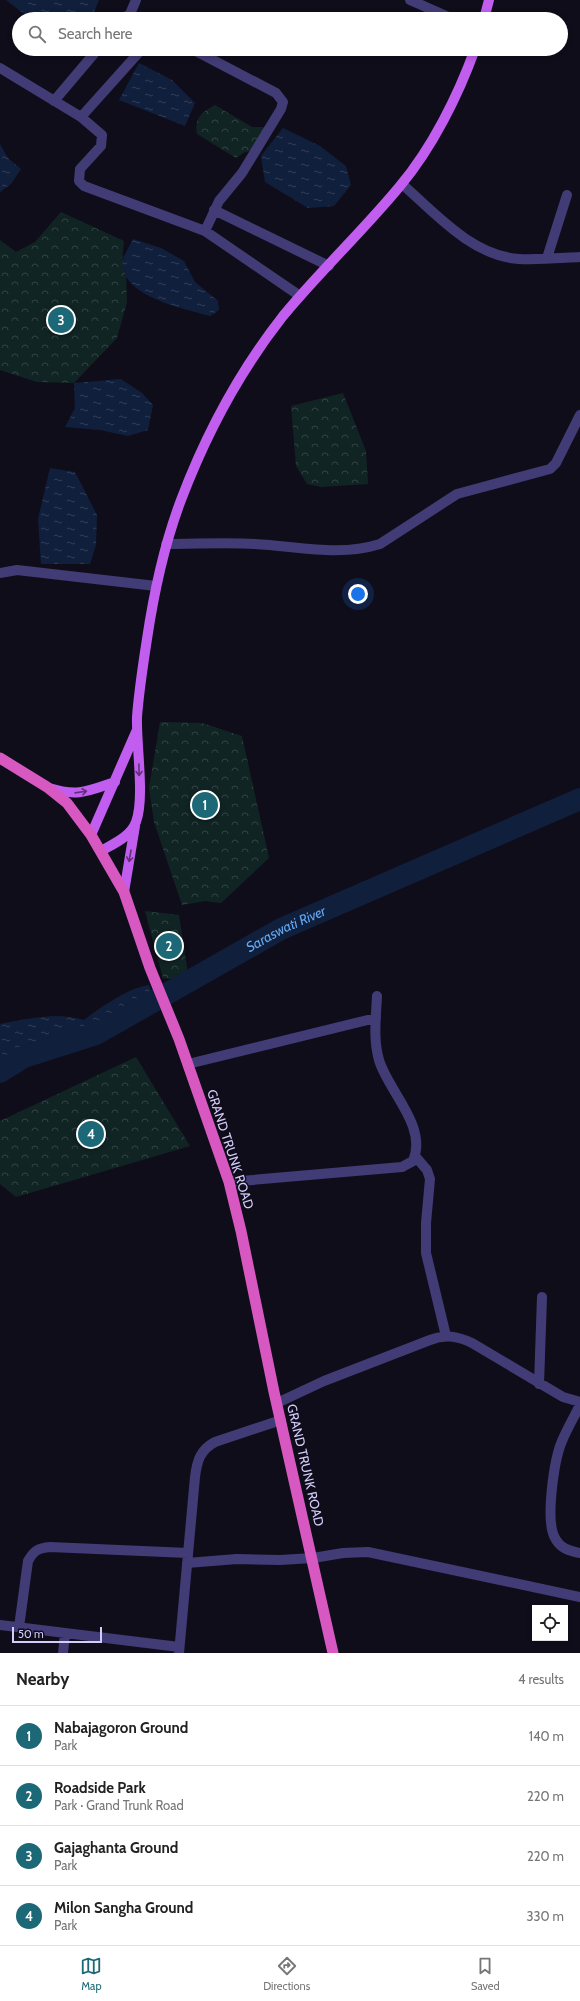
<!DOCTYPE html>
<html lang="en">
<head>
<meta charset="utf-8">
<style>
  body { margin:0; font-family:Cabin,sans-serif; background:#f2f2f2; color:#222 }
  .controls { position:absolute; right:12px; bottom:12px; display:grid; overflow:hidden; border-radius:0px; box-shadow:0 2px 6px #0003 }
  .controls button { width:36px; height:36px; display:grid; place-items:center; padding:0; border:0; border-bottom:1px solid #e0e0e0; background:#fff; color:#222; font:20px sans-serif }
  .scale { position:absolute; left:12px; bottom:10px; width:90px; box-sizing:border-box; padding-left:4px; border:2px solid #d4ccfa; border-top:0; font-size:11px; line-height:14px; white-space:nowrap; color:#d4ccfa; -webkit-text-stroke:3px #100d1b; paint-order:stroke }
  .you { position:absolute; left:358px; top:594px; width:14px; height:14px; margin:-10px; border:3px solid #fff; border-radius:50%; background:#1a73e8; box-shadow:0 0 0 6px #1a73e833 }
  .badge { display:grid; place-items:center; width:26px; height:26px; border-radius:50%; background:#1c6876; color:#fff; font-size:13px; font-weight:700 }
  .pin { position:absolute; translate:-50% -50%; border:2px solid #fff; box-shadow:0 1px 4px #0006 }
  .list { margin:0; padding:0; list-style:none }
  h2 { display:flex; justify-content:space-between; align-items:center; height:52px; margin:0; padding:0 16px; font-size:17px }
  h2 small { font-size:13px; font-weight:400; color:#767676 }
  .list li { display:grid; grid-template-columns:26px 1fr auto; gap:12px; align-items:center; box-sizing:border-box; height:60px; padding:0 16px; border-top:1px solid #e0e0e0 }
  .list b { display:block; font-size:15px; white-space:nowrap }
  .list p { margin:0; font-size:13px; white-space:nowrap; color:#767676 }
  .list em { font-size:13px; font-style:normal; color:#767676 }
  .icon { flex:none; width:22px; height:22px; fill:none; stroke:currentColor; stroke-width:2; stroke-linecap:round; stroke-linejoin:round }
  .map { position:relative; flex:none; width:580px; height:1653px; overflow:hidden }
  .search { position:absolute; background:#fff; box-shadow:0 2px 6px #0003; left:12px; right:12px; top:12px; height:44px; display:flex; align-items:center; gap:10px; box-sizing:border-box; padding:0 14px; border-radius:22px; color:#767676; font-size:15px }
  .sheet { height:292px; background:#fff }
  nav { display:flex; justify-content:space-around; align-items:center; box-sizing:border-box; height:56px; border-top:1px solid #e0e0e0; background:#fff; font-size:11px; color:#767676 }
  nav a { display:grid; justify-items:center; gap:2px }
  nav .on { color:#1c6876 }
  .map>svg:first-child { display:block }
  .park { fill:url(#park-crowns) }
  .water { fill:url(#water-ripples) }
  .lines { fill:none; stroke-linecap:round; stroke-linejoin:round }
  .river { stroke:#101f3c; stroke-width:22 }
  .minor { stroke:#423c76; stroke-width:10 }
  .primary { stroke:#c25eef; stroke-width:10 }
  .trunk { stroke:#d858c2; stroke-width:11 }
  .oneway { stroke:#60317a }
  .labels { text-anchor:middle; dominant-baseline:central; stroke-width:3; stroke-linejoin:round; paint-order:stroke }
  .street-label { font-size:13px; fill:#d4ccfa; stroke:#100d1b }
  .water-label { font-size:14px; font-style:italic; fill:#64a7f0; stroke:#100d1b }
</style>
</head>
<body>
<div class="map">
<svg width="580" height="1653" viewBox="0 0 580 1653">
  <defs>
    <pattern id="park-crowns" width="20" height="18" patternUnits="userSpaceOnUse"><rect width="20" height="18" fill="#112424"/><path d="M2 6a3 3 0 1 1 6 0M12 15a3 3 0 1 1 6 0" fill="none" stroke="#334345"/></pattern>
    <pattern id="water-ripples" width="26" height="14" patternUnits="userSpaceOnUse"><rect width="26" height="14" fill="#101f3c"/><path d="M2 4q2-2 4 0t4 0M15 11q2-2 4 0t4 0" fill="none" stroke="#323e59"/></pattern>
  </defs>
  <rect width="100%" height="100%" fill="#100d1b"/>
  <!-- park -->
  <path class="park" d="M 215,105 L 252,127 L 271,127 L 258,150 L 245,152 L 236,158 L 197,134 C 194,118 202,112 215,105 Z
    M 61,212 L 124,241 L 122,260 L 126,277 L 127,302 L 117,338 L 74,383 L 37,382 L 0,370 L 0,240 L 16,252 L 35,242 Z
    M 343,393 L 366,451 L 368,484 L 321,487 L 307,484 L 296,466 L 291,406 Z
    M 160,722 L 202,723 L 242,736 L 269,858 L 221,903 L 205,901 L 182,905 L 154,822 L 149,788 Z
    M 145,911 L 179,915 L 189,981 L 163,978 Z
    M 136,1057 L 190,1146 L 16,1197 L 0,1184 L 0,1121 Z"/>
  <!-- water -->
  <path class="water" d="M 6,0 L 99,0 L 91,19 L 34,19 L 28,17 Z
    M 139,63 L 172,80 L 195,103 L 185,126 L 119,100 Z
    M 283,128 L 320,146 L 346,166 L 351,185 L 334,206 L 308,208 L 265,182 L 261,156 Z
    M 0,144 L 8,158 L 21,169 L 11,184 L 0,192 Z
    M 133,239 L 161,248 L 184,261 L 195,282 L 218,301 L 219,310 L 210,316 C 185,309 141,300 127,278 C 124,273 123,265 122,260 Z
    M 121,379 L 142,393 L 153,405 L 148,430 L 128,436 L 100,430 L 65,427 L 75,408 L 74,383 Z
    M 50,468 L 75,472 L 97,515 L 96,545 L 90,564 L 41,564 L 38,519 Z
    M 149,985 L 155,1000 L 96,1034 L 24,1057 L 0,1062 L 0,1024 C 27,1019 57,1012 84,1020 C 101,1007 128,988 149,985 Z"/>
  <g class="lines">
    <!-- river -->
    <path class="river" id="s1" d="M 0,1072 L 24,1057 L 96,1034 L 281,929 L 580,799"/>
    <!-- minor -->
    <path class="minor" d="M 410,0 L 453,19
      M 130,14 L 136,0
      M 122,19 L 130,14 L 140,19
      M 192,49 L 276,93 L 283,102 L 281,109 L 242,173 L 219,201 L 205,231
      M 0,68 L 81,117 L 102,135 L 101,146 L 80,169 L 79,181 L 84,186 L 205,231 L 300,296
      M 54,101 L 98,49
      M 81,117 L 142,49
      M 402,184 C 435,213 472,256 519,259 C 539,260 560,258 580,257
      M 214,210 L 329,266
      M 547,258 L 567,195
      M 166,544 C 196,544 226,542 255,544 C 297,546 339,557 380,544 L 457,494 L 550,469 L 556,463 L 580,415
      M 0,573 L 17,570 L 156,586
      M 188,1064 L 376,1018
      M 415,1156 L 427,1170 L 430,1179 L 426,1223 L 426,1253 L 446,1336
      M 229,1182 L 402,1167 L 413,1161 C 428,1126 388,1091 379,1060 C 373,1039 376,1017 377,996
      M 539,1384 L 542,1297
      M 277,1403 L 324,1381 L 430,1340 C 445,1334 457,1336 472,1343 L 563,1397 L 580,1402
      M 580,1405 C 574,1417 567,1429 562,1441 C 554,1460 545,1521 555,1538 C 560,1548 569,1551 580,1553
      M 187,1563 L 237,1559 L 280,1560 L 313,1558 L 343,1553 L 368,1552 L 580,1597
      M 0,1625 L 179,1647
      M 19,1627 L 28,1561 C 34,1550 39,1548 50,1547 L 188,1553
      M 63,1653 L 65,1633
      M 179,1653 L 195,1477 C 197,1461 200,1450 215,1442 L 281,1420"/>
    <!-- primary -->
    <path class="primary" d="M 484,19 L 489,0
      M 49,788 C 78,797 88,791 115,782
      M 91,835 L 136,732
      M 101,851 C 115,843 130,837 136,822 C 145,798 136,745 137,717 C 139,690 143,665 147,639 C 154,592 164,545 181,500 C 206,434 239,372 283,316 C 320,271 363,231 400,186 C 432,148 458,96 475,49
      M 124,892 L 135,826"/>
    <!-- trunk -->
    <path class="trunk" d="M 0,758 L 47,787 L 67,803 L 91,835 L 124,892 L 150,968 L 179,1039 L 229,1182 L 241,1231 L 274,1392 L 333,1653"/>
  </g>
  <!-- one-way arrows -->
  <defs><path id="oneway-shaft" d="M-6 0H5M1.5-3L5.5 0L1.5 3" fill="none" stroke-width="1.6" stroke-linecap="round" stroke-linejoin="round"/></defs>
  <g class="oneway">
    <use href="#oneway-shaft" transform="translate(139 770) rotate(89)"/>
    <use href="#oneway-shaft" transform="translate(81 792) rotate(-8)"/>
    <use href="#oneway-shaft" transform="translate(130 856) rotate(100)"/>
  </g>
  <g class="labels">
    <!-- street labels -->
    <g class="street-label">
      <text transform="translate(231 1149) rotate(72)">GRAND TRUNK ROAD</text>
      <text transform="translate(306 1465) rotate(77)">GRAND TRUNK ROAD</text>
    </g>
    <!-- water labels -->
    <g class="water-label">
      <text stroke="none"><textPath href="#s1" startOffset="321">Saraswati River</textPath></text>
    </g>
  </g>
</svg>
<div class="controls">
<button><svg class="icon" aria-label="locate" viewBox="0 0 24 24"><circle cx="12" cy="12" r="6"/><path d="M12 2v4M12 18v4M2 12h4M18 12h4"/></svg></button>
</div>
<div class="scale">50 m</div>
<div class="you"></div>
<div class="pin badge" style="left:205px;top:805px">1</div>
<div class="pin badge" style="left:169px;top:946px">2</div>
<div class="pin badge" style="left:61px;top:320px">3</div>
<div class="pin badge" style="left:91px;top:1134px">4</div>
<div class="search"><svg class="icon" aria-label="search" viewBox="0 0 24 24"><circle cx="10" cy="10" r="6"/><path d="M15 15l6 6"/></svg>Search here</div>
</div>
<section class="sheet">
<h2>Nearby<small>4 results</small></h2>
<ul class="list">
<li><span class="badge">1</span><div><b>Nabajagoron Ground</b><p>Park</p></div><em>140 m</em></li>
<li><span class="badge">2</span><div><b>Roadside Park</b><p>Park · Grand Trunk Road</p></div><em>220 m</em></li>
<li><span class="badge">3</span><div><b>Gajaghanta Ground</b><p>Park</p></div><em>220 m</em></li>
<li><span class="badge">4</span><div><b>Milon Sangha Ground</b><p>Park</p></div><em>330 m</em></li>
</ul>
</section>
<nav>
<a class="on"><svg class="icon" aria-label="map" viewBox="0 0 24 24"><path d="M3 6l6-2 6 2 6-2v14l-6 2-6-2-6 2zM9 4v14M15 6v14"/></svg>Map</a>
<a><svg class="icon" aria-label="directions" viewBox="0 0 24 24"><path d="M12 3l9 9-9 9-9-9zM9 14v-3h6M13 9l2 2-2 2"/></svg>Directions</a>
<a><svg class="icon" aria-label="saved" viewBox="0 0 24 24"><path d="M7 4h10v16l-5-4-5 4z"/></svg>Saved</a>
</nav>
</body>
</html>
